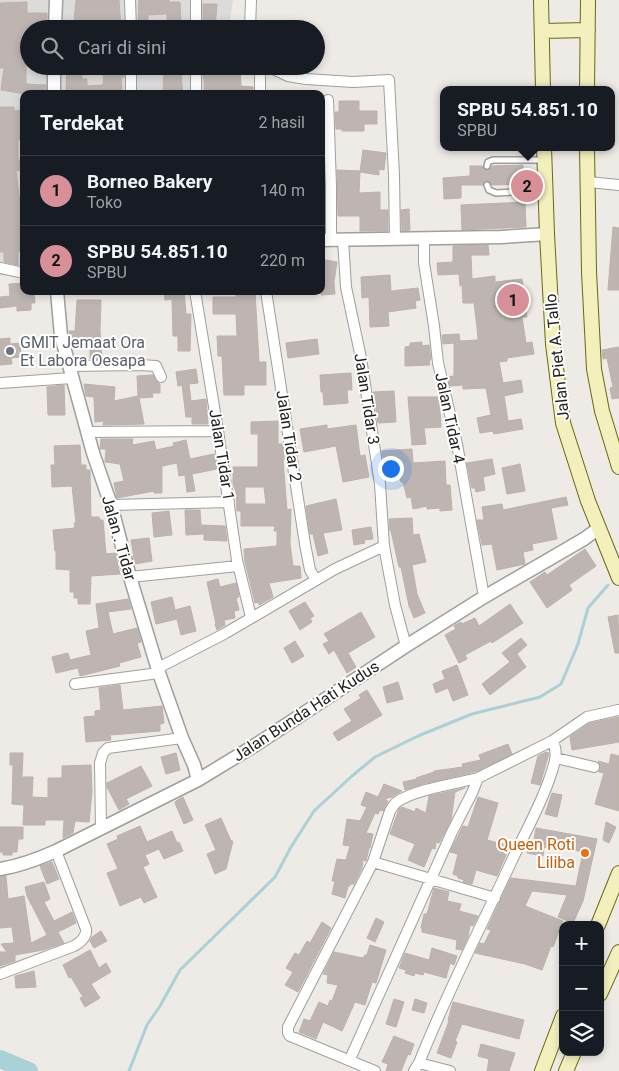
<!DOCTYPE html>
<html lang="id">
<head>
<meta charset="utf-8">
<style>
  body { margin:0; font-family:Roboto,sans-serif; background:#242831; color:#f1f3f6 }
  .controls { position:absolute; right:15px; bottom:15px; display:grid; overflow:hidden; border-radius:10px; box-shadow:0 2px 8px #0003 }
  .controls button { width:45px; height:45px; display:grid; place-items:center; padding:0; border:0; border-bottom:1px solid #363941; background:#171b24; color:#f1f3f6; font:25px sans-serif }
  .you { position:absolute; left:390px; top:468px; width:18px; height:18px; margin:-12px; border:4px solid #fff; border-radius:50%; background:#1a73e8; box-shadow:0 0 0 8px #1a73e833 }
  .badge { display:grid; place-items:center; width:32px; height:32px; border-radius:50%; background:#d78f98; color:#111; font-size:16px; font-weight:700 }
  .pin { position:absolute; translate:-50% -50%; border:2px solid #fff; box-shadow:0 1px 5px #0006 }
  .popup { position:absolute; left:440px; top:86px; width:175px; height:65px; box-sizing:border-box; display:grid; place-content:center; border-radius:10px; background:#171b24; filter:drop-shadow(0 1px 4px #0005); font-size:16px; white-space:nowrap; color:#9ea1a6 }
  .popup b { font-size:19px; color:#f1f3f6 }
  .popup::after { content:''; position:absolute; left:50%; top:100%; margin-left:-10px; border:10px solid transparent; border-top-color:#171b24 }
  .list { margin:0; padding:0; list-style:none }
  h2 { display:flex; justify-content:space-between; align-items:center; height:65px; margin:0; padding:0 20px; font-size:21px }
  h2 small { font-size:16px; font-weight:400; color:#9ea1a6 }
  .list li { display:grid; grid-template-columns:32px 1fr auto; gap:15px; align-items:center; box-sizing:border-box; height:70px; padding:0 20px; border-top:1px solid #363941 }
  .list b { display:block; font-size:19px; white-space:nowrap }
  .list p { margin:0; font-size:16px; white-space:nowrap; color:#9ea1a6 }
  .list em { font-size:16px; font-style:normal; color:#9ea1a6 }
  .icon { flex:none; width:28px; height:28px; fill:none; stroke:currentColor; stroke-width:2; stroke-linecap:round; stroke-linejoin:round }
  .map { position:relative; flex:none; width:619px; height:1071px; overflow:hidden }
  .search { position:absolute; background:#171b24; box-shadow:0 2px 8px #0003; left:20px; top:20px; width:305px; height:55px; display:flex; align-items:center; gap:12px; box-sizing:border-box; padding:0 18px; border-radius:28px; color:#9ea1a6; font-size:19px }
  .panel { position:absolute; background:#171b24; box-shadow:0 2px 8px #0003; left:20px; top:90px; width:305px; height:205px; border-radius:10px }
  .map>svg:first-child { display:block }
  .residential { fill:#dcdbdb }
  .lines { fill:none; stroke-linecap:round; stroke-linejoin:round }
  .stream { stroke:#a9d1d7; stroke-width:3 }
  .river { stroke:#a9d1d7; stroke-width:18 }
  .building { fill:#beb5b2; stroke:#beb0a9; fill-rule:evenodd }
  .service-casing { stroke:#9f9f9f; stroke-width:8 }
  .minor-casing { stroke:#9f9f9f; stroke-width:12 }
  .tertiary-casing { stroke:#9f9f9f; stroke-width:15 }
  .secondary-casing { stroke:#696910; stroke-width:16 }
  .service { stroke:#fff; stroke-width:5 }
  .minor { stroke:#fff; stroke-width:10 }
  .tertiary { stroke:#fff; stroke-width:12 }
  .secondary { stroke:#f3f0be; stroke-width:14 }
  .worship-dot { fill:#6b7280; stroke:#fff; stroke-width:2 }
  .food-dot { fill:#e8710a; stroke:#fff; stroke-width:2 }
  .labels { text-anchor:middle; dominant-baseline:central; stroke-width:4; stroke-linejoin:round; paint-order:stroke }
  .worship-label { font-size:16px; fill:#5b616d; stroke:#fff; text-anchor:start }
  .street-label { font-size:16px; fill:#1e1e1e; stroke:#fff }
  .food-label { font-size:16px; fill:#c56008; stroke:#fff; text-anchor:end }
</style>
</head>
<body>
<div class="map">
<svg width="619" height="1071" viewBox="0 0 619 1071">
  <rect width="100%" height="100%" fill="#eeeae5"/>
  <!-- residential -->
  <path class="residential" d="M 0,0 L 233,0 L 229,29 L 29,29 L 29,66 L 225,66 L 222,94 L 24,94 L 24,269 L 0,265 Z"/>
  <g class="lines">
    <!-- stream -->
    <path class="stream" d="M 129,1071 L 147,1025 L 160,1006 L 180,970 L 275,877 L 291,847 L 314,811 L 352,776 L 375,757 L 418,736 L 472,714 L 540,697 L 561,684 L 578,644 L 588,608 L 608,585"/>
    <!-- river -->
    <path class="river" d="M 0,1059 L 29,1071"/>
  </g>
  <!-- building -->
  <path class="building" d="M 76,0 L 119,0 L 121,29 L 77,29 L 78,21 L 74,21 Z
    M 139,0 L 169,0 L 169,2 L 180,2 L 181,29 L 167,29 L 167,14 L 148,15 L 148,28 L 138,28 Z
    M 27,2 L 27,13 L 47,13 L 47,24 L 41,24 L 41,29 L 29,29 L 29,38 L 26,38 L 26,84 L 46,85 L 46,94 L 25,94 L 1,90 L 4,68 L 0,68 L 0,3 Z
    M 203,4 L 217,4 L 215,29 L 203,29 Z
    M 67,66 L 82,66 L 82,79 L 87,79 L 87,86 L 103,85 L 104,66 L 124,66 L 124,77 L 121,77 L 122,94 L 80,94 L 80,92 L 66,91 Z
    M 164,66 L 183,66 L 183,75 L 181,75 L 183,94 L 163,94 Z
    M 214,66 L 240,66 L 241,86 L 253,87 L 253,94 L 205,94 L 203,67 Z
    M 339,101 L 359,101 L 359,111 L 377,111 L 377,124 L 364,124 L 364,131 L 342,131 L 342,129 L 336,129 L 335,112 L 339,112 Z
    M 0,107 L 14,107 L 14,111 L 24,110 L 24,140 L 18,140 L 18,160 L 24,160 L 24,171 L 16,170 L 19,196 L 24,197 L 24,251 L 19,251 L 18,253 L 18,265 L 4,262 L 4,252 L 0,252 Z
    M 363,150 L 386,153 L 384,170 L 379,169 L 379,175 L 360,172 Z
    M 523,165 L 523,184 L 492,185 L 487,181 L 483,185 L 461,185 L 461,198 L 444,199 L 443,178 L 470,176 L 470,166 L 483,166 L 486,170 L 490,169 L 492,166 Z
    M 337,170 L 360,171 L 359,193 L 380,192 L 380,210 L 388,210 L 388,231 L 360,231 L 360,216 L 338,216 Z
    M 525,202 L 526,227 L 462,230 L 461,205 Z
    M 409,209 L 410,230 L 402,231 L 401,210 Z
    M 613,227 L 619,228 L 619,290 L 608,290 Z
    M 488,245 L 489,255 L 471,255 L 472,279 L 495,276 L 495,282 L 522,279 L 527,317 L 522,317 L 526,343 L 532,342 L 534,354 L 507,358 L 507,361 L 499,362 L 503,383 L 521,380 L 523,392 L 504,396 L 508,421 L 521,419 L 523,429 L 494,434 L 493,431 L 480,433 L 477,418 L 491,415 L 486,388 L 463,389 L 463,385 L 450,386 L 448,377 L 454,376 L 454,343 L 443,344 L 442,335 L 459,334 L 460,341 L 478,340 L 477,327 L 474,303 L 463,303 L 462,285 L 460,286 L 459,274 L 438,275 L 437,263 L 453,262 L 453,246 Z
    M 321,259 L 337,262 L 334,282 L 335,294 L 321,295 Z
    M 390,275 L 391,291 L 418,288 L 420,300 L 415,301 L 416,308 L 388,312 L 389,326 L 370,327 L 369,297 L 362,298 L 361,277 Z
    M 24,283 L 24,291 L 34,293 L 35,303 L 31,303 L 31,310 L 17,311 L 17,306 L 0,308 L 0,297 L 10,296 L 9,284 Z
    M 164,291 L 184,291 L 186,314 L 191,314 L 190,351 L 178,351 L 178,336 L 173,336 L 172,299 L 165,300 Z
    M 236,291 L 255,291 L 259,362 L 266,362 L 266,385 L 244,385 L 244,395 L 224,395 L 222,356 L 218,356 L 217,336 L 237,336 L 236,314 L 213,314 L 213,297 L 236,297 Z
    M 77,300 L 101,300 L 100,331 L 102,359 L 90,359 L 90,341 L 71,341 L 69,331 L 75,331 Z
    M 10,338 L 10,344 L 20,343 L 21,357 L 11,358 L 12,364 L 0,365 L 0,339 Z
    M 317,339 L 319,354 L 288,358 L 286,343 Z
    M 422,342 L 422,346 L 429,345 L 431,360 L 429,360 L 430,365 L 405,366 L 405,347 L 410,346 L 410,343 Z
    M 619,347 L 619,398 L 612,399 L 610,388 L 613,387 L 607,358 L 603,359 L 602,350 Z
    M 196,369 L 198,383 L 189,384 L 191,401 L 206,399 L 208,424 L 192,424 L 192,417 L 186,417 L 182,385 L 178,386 L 176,372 Z
    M 351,373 L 352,390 L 347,390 L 348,403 L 324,405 L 323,392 L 321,392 L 320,375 Z
    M 153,375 L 155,380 L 160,384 L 160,393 L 152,393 L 153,397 L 139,398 L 144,424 L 103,425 L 104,421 L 95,422 L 94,397 L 86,396 L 84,384 L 115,387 L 114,401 L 138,396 L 137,376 Z
    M 64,385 L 65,415 L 48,415 L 47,387 Z
    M 394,391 L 396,422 L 378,423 L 373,392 Z
    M 408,397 L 439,397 L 441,427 L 424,428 L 426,444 L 412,445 Z
    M 278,421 L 278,444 L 283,444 L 284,455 L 284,460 L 283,460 L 287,510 L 291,509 L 290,544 L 293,566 L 300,566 L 301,578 L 269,583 L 273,597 L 259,605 L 259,602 L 255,603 L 245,562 L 244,549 L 277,546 L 277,531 L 274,531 L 275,526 L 241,526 L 241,511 L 237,511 L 236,492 L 233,484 L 233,467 L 258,467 L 258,434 L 251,434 L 251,422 ZM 245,487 L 264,487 L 266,504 L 245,504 Z
    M 327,425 L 327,429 L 356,425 L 360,456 L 365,455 L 369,477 L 343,482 L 336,446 L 304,452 L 300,429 Z
    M 101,439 L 133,439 L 132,445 L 154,441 L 156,450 L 174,446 L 173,443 L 186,440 L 190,459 L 214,454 L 217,469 L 192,474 L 195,491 L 187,492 L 185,475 L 179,476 L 177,463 L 162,466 L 162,493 L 154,493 L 154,491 L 117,498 L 114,483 L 124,481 L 120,464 L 105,462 L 106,449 L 100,449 Z
    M 80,445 L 81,465 L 86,465 L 86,470 L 90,470 L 91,517 L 99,517 L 100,520 L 103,520 L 106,554 L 115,553 L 120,574 L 91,576 L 90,604 L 78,604 L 78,598 L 74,598 L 74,592 L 70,592 L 70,570 L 56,569 L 56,551 L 55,551 L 53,530 L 75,528 L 74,523 L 76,523 L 72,486 L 52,487 L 51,465 L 55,465 L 54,446 Z
    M 412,449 L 413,463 L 445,461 L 446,485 L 450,485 L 452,510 L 440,511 L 440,508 L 427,509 L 427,506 L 413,509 L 411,497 L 407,498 L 403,482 L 401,482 L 398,468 L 397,468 L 396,463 L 394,463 L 394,457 L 383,458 L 382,451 Z
    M 492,459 L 495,474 L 483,477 L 485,490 L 476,492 L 475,488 L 472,488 L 467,463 Z
    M 520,464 L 525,491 L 507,494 L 502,468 Z
    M 566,497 L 568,505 L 551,508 L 557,539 L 532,544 L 533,550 L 523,552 L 525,564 L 497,570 L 492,544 L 482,545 L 477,520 L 484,520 L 482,507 L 502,504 L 503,510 Z
    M 336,499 L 342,530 L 323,533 L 328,553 L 318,556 L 313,534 L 310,534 L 306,506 Z
    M 185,510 L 200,510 L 201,525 L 225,526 L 227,541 L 204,540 L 204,534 L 186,535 Z
    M 169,511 L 172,535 L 154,537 L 152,513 Z
    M 412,518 L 413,535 L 419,534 L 426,562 L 412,565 L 417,594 L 425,613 L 414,618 L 409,606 L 401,567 L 399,567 L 391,531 L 390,531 L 389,519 Z
    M 371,527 L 373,539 L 364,540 L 365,543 L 354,545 L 352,530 Z
    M 149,538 L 152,561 L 135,564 L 131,540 Z
    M 585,549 L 596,566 L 569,585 L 572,590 L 547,608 L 530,582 L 545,572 L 547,575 Z
    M 218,579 L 220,587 L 236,583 L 239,597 L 236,598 L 239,610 L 234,611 L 235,618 L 224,620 L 225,625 L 217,630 L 215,624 L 216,624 L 207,582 Z
    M 172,597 L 175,610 L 190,606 L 196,631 L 181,635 L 177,619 L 156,624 L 151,602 Z
    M 128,599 L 131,609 L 108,612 L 113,634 L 137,628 L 141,642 L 137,643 L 141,657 L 119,663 L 120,666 L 80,676 L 78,668 L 56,673 L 52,657 L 68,653 L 70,660 L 91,655 L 86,631 L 99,628 L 96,604 Z
    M 305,602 L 314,616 L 310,618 L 312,622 L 300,630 L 289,611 Z
    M 510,604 L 523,623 L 492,643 L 491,641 L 465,655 L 467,659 L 459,663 L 445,635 L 456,629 L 454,626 L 455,625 L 461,622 L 462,624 L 475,618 L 479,626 Z
    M 361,612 L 375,637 L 348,653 L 356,667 L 347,673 L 334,650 L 329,654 L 323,644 L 329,641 L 324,634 Z
    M 618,615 L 619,653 L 615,653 L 608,617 Z
    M 521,638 L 527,645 L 517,654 L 526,667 L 490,695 L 482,684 L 510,662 L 502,653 Z
    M 295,641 L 304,656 L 292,663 L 284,648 Z
    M 457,665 L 468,695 L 453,701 L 448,688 L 436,693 L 433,684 L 445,679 L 442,671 Z
    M 398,682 L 403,699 L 387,703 L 383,687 Z
    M 120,685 L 123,710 L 162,706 L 164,723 L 160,724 L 160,731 L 110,735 L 111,740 L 86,742 L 84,717 L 95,716 L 95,711 L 101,710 L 99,688 Z
    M 367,690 L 382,715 L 338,741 L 333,733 L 352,721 L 344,709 L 361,698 L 359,695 Z
    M 619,717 L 619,742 L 572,750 L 570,737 L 590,723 Z
    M 508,744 L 512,754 L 478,771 L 423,784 L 405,790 L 403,782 L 417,779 L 416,778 L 434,772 L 434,771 L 463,767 L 462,764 L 481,760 L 479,755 Z
    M 546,752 L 549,753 L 540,785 L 531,783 L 538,756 Z
    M 10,753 L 23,753 L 22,777 L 33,777 L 32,797 L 48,798 L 48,778 L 62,778 L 62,766 L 91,765 L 92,792 L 89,822 L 75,821 L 73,833 L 63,838 L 64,820 L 45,820 L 45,825 L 23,825 L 24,805 L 12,804 L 13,765 L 10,765 Z
    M 176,753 L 180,770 L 166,774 L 161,757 Z
    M 611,754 L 619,756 L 619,811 L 595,804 L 604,773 L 599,772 L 601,766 L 598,761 L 609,764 Z
    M 141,766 L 152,786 L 126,799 L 129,804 L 119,810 L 107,787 L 107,783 Z
    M 384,784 L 402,791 L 392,797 L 384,799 L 388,801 L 383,811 L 380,810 L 378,814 L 375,813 L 366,833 L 373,834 L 370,848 L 369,848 L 366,861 L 363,860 L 362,868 L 354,884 L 350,884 L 350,886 L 348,886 L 345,898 L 332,894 L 335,881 L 332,881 L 337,859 L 346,860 L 350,846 L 343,845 L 347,819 L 360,821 L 367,807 L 361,805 L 366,792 L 378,797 Z
    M 465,788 L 455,792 L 451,820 L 439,843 L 436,842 L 435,849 L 432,848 L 424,867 L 408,860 L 415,844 L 390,834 L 399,809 L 402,807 L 415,812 L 416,808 L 426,813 L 429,796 Z
    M 552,793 L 562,795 L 557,817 L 545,814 Z
    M 183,797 L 193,820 L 184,824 L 175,803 L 176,801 Z
    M 478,797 L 498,803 L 487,840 L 510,846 L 497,876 L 476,870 L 472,884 L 463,882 L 464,880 L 458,878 L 458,876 L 453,874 L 458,854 L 450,852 L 463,826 L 468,827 Z
    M 221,818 L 231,841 L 233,841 L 226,869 L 215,874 L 207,854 L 216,850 L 205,825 Z
    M 606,822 L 616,827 L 609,843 L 603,840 Z
    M 140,826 L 147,842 L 172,831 L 177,843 L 179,842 L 183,851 L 164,859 L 159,849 L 145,855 L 149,864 L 143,867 L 157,897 L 144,903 L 141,897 L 120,906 L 107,873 L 118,869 L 107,844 L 118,839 L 117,836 Z
    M 0,827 L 23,827 L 23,839 L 18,839 L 17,852 L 12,852 L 12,855 L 3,855 L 3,852 L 0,852 Z
    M 536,828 L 597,839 L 583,901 L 573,923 L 558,917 L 567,895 L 532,891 L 525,906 L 563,921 L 553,947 L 551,946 L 542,970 L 525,964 L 475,953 L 480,943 L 484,944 L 491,930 L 487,929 L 511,878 L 576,886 L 583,852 L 555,846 L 555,849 L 544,847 L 543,856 L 527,853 L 528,846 L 533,846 Z
    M 52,862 L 59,879 L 47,884 L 40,866 Z
    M 6,876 L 8,899 L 24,896 L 31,943 L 47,935 L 27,896 L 25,887 L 44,882 L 50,899 L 44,902 L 54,921 L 72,912 L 76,923 L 58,932 L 64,943 L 43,950 L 15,955 L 15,961 L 0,966 L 0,952 L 7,952 L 1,944 L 14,943 L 12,927 L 0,928 L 0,877 Z
    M 434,888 L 449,892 L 447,901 L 461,904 L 459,911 L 478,916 L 473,926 L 470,925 L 468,937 L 462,950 L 456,949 L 457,940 L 422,932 L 422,928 L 421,928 L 424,914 L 427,914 Z
    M 376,918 L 384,922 L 375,942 L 367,938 Z
    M 322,922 L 331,928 L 298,992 L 285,985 L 293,972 L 286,968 L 295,953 L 299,955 L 307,941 L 310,943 Z
    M 101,931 L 107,941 L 94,948 L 90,941 L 92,937 Z
    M 370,945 L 386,950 L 376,983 L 372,982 L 365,1005 L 355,1002 L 342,1031 L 323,1022 L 316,1039 L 299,1032 L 304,1019 L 310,1021 L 319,1002 L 328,1006 L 330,1000 L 332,1001 L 338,985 L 327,983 L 328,975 L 323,974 L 334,952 L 363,958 L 365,955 L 367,955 Z
    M 432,948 L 457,956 L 454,965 L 450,963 L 446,978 L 424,972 L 423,975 L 415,973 L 414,976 L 405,973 L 406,970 L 399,968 L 405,953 L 429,960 Z
    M 90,950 L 99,968 L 106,963 L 111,972 L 91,984 L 100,998 L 85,1007 L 80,998 L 83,997 L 71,977 L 69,978 L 63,965 Z
    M 34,971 L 36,987 L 16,988 L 15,976 Z
    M 394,999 L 404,1002 L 396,1027 L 386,1024 Z
    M 415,999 L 427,1003 L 424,1013 L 412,1010 Z
    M 453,1002 L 524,1020 L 519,1039 L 462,1024 L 455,1041 L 457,1042 L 451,1058 L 437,1053 L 449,1021 L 448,1020 Z
    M 394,1036 L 414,1044 L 410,1055 L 408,1054 L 401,1071 L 386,1071 L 388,1064 L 382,1062 Z
    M 481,1044 L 515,1053 L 509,1071 L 487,1071 L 489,1059 L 478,1056 Z"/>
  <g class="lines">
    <!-- service casing -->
    <g class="service-casing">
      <path id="service" d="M 487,166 L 488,162 L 493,160 L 543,160
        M 487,185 L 489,190 L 496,193 L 545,190"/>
    </g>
    <!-- minor casing -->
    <g class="minor-casing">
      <path id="minor" d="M 130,0 L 131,29
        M 196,0 L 196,29
        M 250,29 L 251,0
        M 196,66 L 196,94
        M 260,66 L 260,94
        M 267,66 L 288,76 L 306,79 L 353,82 L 389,80 L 394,175 L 395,239
        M 131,94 L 131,66
        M 328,100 L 331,186 L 331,240
        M 588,182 L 619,185
        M 424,238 L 424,263 L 434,326 L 438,363 L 457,444 L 484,597
        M 343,240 L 346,287 L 361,358 L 380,484 L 384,546 L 395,605 L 406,646
        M 0,268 L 24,273
        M 195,291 L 218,431 L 237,560 L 251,617
        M 266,291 L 305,544 L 310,570 L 316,580
        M 69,366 L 140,365 L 156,366 L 161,377
        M 0,383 L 72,378
        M 87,432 L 218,431
        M 111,505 L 229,502
        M 130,577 L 238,566
        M 158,668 L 224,634 L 335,569 L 384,546
        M 75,684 L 159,673
        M 552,741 L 587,717 L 618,710
        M 556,758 L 594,767
        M 101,829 L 100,763 L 103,753 L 108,748 L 182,738
        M 373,862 L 495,898
        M 0,974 L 74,946 C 81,942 87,937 86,929 L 56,851
        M 350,1059 L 452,832 L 472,793 L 478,778 L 552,741 C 560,752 553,768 549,780 C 540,806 526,831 514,856 C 482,925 447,992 419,1063 L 414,1071
        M 419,1063 L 450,1071
        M 375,1071 L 290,1036 L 288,1033 L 288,1027 L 373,862 L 390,811 C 392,808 394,804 397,802 C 413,790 458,783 478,778"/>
    </g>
    <!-- tertiary casing -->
    <g class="tertiary-casing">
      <path id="tertiary" d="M 55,29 L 56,0
        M 54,94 L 54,66
        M 321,240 L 501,237 L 547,234
        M 57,291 L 61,336 L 93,453 L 111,505 L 130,577 L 159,673 L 182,738 L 194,765 L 198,780
        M 0,869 C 20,866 38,859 56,851 L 198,780 L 257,744 L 406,646 L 484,597 L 584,539 L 599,528"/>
    </g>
    <!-- secondary casing -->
    <g class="secondary-casing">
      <path id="secondary" d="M 541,0 L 543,90
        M 542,31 L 588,30
        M 587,90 L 588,0
        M 544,147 L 547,234 L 553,344 L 563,423 L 588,501 L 619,578
        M 587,147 L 589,272 L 594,369 L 602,411 L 619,467
        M 598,925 L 619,873
        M 600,994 L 619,952
        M 542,1071 L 563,1016
        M 566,1071 L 574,1052"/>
    </g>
    <!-- service -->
    <use href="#service" class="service"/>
    <!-- minor -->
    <use href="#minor" class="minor"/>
    <!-- tertiary -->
    <use href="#tertiary" class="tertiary"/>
    <!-- secondary -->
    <use href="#secondary" class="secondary"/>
  </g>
  <!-- markers -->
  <circle class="worship-dot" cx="10" cy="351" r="5"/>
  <circle class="food-dot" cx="585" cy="853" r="5"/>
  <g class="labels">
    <!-- worship labels -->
    <g class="worship-label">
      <text x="20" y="342">GMIT Jemaat Ora<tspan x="20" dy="18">Et Labora Oesapa</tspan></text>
    </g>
    <!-- street labels -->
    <g class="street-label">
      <text transform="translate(557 357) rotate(-96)">Jalan Piet A. Tallo</text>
      <text transform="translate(367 399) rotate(81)">Jalan Tidar 3</text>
      <text transform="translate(450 418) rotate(78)">Jalan Tidar 4</text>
      <text transform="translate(289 436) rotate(81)">Jalan Tidar 2</text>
      <text transform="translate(222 455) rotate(81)">Jalan Tidar 1</text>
      <text transform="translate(119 538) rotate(74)">Jalan . Tidar</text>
      <text transform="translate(306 711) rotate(-33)">Jalan Bunda Hati Kudus</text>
    </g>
    <!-- food labels -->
    <g class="food-label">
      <text x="575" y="844">Queen Roti<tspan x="575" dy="18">Liliba</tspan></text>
    </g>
  </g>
</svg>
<div class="controls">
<button>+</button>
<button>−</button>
<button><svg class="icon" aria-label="layers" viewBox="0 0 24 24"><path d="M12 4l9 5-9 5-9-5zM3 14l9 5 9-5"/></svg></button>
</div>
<div class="you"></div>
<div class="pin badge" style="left:513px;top:300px">1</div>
<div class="pin badge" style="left:527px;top:186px">2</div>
<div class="popup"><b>SPBU 54.851.10</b>SPBU</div>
<div class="search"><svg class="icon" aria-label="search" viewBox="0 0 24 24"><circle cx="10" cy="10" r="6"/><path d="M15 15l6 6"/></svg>Cari di sini</div>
<section class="panel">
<h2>Terdekat<small>2 hasil</small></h2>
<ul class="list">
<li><span class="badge">1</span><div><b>Borneo Bakery</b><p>Toko</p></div><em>140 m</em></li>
<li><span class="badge">2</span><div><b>SPBU 54.851.10</b><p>SPBU</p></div><em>220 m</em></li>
</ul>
</section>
</div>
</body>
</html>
